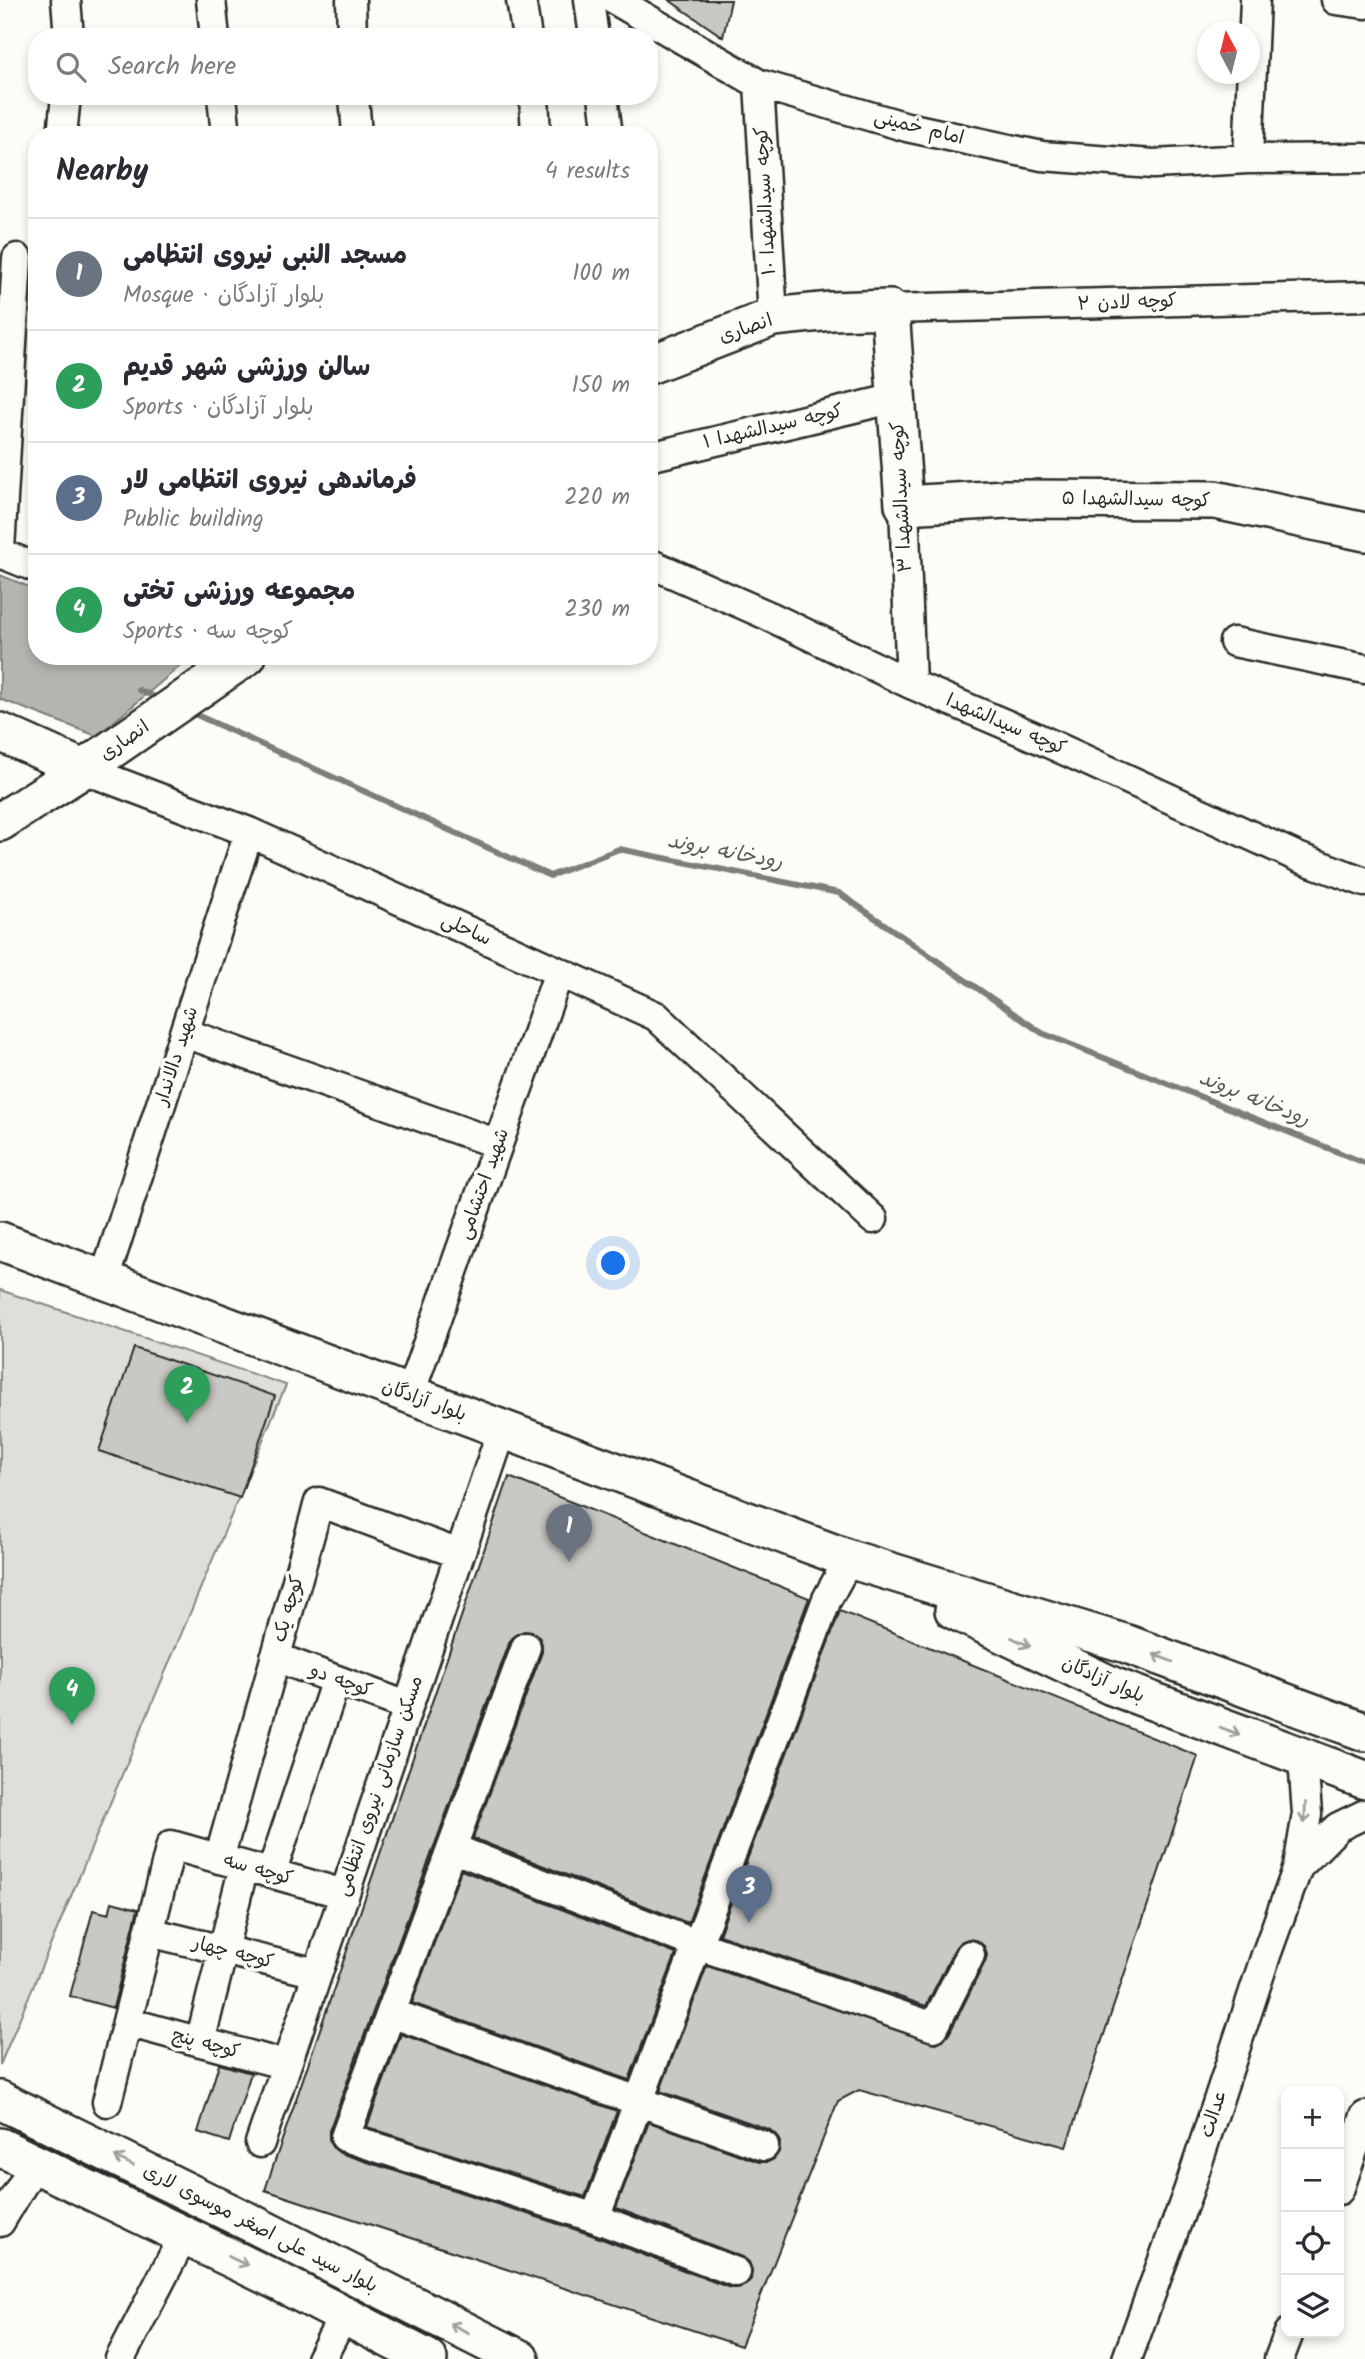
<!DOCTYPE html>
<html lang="en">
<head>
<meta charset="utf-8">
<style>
  body { margin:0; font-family:Kalam,"Playpen Sans Arabic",sans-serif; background:#f7f7f7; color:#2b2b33 }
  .controls { position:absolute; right:21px; bottom:21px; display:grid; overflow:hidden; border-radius:14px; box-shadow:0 4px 10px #0003 }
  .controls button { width:63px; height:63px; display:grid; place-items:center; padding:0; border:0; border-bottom:2px solid #e1e1e2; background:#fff; color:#2b2b33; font:35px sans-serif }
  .compass { position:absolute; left:1197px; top:21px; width:63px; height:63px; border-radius:50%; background:#fff; box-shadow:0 4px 10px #0003; rotate:353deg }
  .you { position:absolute; left:614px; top:1264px; width:24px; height:24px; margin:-18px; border:5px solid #fff; border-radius:50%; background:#1a73e8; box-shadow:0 0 0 10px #1a73e833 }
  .badge { display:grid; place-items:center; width:46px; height:46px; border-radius:50%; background:#d1495b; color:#fff; font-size:23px; font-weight:700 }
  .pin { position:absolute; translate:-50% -58px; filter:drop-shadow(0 2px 4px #0008) }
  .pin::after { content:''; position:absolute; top:37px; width:24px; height:21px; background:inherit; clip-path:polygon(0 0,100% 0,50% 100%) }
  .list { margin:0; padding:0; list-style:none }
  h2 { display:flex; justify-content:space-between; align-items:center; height:91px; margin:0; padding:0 28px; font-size:30px }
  h2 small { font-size:23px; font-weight:400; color:#7c7c81 }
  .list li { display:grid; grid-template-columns:46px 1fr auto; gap:21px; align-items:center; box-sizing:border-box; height:112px; padding:0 28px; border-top:2px solid #e1e1e2 }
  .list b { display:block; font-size:26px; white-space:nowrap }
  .list p { margin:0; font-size:23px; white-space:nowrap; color:#7c7c81 }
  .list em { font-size:23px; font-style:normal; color:#7c7c81 }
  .icon { flex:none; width:38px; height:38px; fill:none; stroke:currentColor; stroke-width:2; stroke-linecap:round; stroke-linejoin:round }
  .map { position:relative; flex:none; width:1365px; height:2359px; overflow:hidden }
  .search { position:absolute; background:#fff; box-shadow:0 4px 10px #0003; left:28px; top:28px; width:630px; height:77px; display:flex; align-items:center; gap:18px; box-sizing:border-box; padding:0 24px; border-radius:28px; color:#7c7c81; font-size:26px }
  .panel { position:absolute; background:#fff; box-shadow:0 4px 10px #0003; left:28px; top:126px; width:630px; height:539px; border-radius:28px }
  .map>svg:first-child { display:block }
  .green { fill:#dfdeda; stroke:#858482; stroke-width:2 }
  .water { fill:#b5b4b1; stroke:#7e7d7b; stroke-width:2 }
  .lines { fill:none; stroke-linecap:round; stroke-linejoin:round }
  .stream { stroke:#7e7d7b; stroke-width:6 }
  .building { fill:#c9c8c4; stroke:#2b2b2b; stroke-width:2 }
  .minor-casing { stroke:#2b2b2b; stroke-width:33 }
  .major-casing { stroke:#2b2b2b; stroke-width:42 }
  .minor { stroke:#fdfcf7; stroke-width:28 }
  .major { stroke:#fdfcf7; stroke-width:37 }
  .oneway { stroke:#9e9e9b }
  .labels { text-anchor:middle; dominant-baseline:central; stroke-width:7; stroke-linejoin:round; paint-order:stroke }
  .street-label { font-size:19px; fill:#2b2b2b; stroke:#fdfcf7 }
  .water-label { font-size:21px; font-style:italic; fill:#5b5b5a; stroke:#fdfcf7 }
</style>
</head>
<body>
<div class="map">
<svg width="1365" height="2359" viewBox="0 0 1365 2359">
  <rect width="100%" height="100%" fill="#fdfcf7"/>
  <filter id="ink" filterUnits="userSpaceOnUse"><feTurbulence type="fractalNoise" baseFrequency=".0143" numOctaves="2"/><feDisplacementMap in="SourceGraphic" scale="14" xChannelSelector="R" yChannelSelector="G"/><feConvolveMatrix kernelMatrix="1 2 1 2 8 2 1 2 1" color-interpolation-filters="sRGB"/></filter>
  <g filter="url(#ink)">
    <!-- green -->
    <path class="green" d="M 0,1290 L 286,1385 L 0,2065 Z"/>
    <!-- water -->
    <path class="water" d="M 0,575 L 37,590 L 37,656 L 192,656 L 97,736 L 0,699 Z"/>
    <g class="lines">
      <!-- stream -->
      <path class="stream" d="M 139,690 L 162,700
        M 188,711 L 550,876 L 619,849 L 839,893 L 1042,1033 L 1365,1163"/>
    </g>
    <!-- building -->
    <path class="building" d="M 669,0 L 731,0 L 723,37 Z
      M 134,1348 L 275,1396 L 240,1498 L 99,1451 Z
      M 509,1477 L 809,1598 L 688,1923 L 473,1838 L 542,1652 L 542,1644 L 539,1637 L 532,1632 L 524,1631 L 515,1635 L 510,1641 L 329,2131 L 329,2139 L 332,2147 L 340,2153 L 589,2234 L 730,2288 L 738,2288 L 746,2285 L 751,2279 L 752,2270 L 749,2262 L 743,2257 L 616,2208 L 649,2122 L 759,2162 L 768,2162 L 774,2159 L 779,2152 L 780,2142 L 776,2135 L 770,2130 L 660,2091 L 707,1966 L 936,2043 L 943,2041 L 949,2034 L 985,1962 L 987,1955 L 984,1946 L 978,1941 L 968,1939 L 960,1942 L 955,1948 L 926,2006 L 719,1935 L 840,1611 L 1198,1756 L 1066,2147 L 859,2090 L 838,2101 L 741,2346 L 265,2190 Z
      M 461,1870 L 676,1954 L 629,2080 L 412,2003 Z
      M 112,1902 L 138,1909 L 113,2008 L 70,1996 L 93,1910 L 109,1914 Z
      M 401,2034 L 617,2111 L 585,2197 L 367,2127 Z
      M 219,2064 L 251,2073 L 229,2142 L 198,2132 Z"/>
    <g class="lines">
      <!-- minor casing -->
      <g class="minor-casing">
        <path id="minor" d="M 66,0 L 69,37
          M 211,0 L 215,37
          M 351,0 L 352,37
          M 521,0 L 527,37
          M 589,0 L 594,37
          M 615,0 L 759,84 L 907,127 L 1042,156 L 1153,164 L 1248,159 L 1365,158
          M 1336,0 L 1365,4
          M 759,84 L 773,317
          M 222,96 L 226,135
          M 354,96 L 357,135
          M 534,96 L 536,135
          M 603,96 L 608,135
          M 62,135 L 66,96
          M 1248,159 L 1255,0
          M 890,309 L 1365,296
          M 649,457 L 896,398
          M 904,505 L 911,684
          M 0,550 L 17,258
          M 0,553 L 37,568
          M 649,563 L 769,616 L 911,684 L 1033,736 L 1300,858 L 1365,882
          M 1234,642 L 1365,669
          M 83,769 L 249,832 L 656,1016 L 873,1219
          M 185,1033 L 498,1144
          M 104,1280 L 249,832
          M 409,1396 L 559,972
          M 526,1647 L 345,2137 L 595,2218 L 736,2272
          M 275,1657 L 407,1706
          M 452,1848 L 698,1945 L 934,2027 L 970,1955
          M 219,1859 L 319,1502 L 459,1554
          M 1298,1867 L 1338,1827 L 1365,1814
          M 271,1874 L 336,1680
          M 149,1932 L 317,1973
          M 391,2013 L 764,2146
          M 127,2022 L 286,2065
          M 200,2042 L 244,1866
          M 107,2102 L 171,1845 L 344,1894
          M 260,2143 L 502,1430
          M 1339,2190 L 1365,2116
          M 595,2218 L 827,1599 L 849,1559
          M 0,2222 L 34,2165
          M 120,2359 L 184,2235
          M 321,2359 L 344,2315
          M 1127,2359 L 1189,2189 L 1266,1955 L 1298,1867 L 1307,1814 L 1303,1758
          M 1279,2359 L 1289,2333"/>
      </g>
      <!-- major casing -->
      <g class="major-casing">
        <path id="major" d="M 649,365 L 773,317 L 831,311 L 890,309 L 904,505 L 1006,499 L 1215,500 L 1365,532
          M 0,732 L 83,769
          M 0,822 L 83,769 L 247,656
          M 0,1241 L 849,1559 L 1127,1644 L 1365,1732
          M 954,1610 L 1112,1686 L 1365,1780
          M 0,2100 L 257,2226 L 520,2359
          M 0,2147 L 272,2278 L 428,2359"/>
      </g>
      <!-- minor -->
      <use href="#minor" class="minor"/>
      <!-- major -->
      <use href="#major" class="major"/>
    </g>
    <!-- one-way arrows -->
    <defs><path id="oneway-shaft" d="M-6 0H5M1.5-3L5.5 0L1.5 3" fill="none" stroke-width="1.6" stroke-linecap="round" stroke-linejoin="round" transform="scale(1.75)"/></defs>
    <g class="oneway">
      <use href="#oneway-shaft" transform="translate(1021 1642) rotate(26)"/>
      <use href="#oneway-shaft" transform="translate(1163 1658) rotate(-159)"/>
      <use href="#oneway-shaft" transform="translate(1230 1731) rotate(21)"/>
      <use href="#oneway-shaft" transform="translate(1305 1813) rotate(93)"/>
      <use href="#oneway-shaft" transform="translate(124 2161) rotate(-154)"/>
      <use href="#oneway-shaft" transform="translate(238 2261) rotate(26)"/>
      <use href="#oneway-shaft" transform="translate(459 2328) rotate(-153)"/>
    </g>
  </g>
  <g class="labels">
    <!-- street labels -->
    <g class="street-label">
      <text transform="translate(919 128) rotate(14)">امام خمینی</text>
      <text transform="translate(766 201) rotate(-93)">کوچه سیدالشهدا ۱۰</text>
      <text transform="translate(1127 303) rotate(-2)">کوچه لادن ۲</text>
      <text transform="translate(746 329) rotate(-19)">انصاری</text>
      <text transform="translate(773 427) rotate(-13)">کوچه سیدالشهدا ۱</text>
      <text transform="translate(902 497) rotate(-93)">کوچه سیدالشهدا ۳</text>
      <text transform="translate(1136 500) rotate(1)">کوچه سیدالشهدا ۵</text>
      <text transform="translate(1006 725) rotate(23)">کوچه سیدالشهدا</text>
      <text transform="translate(125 741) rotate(-35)">انصاری</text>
      <text transform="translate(466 930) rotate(24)">ساحلی</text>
      <text transform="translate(177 1056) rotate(-72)">شهید دالاندار</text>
      <text transform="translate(484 1184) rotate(-70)">شهید احتشامی</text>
      <text transform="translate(424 1401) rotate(20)">بلوار آزادگان</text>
      <text transform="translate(289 1609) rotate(-74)">کوچه یک</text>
      <text transform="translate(1103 1680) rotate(24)">بلوار آزادگان</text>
      <text transform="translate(341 1681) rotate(20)">کوچه دو</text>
      <text transform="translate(380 1786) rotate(-71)">مسکن سازمانی نیروی انتظامی</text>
      <text transform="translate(258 1870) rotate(16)">کوچه سه</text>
      <text transform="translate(233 1953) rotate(14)">کوچه چهار</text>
      <text transform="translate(206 2044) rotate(15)">کوچه پنج</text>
      <text transform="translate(1214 2114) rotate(-72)">عدالت</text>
      <text transform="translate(260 2229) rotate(27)">بلوار سید علی اصغر موسوی لاری</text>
    </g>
    <!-- water labels -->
    <g class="water-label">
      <text transform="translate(725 852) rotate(11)">رودخانه بروند</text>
      <text transform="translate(1254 1099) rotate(22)">رودخانه بروند</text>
    </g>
  </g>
</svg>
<div class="controls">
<button>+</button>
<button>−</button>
<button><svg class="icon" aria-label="locate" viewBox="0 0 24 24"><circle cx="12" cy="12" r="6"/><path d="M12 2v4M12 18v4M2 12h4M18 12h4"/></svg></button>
<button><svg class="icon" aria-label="layers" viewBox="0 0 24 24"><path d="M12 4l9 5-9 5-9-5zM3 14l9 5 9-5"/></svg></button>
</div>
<svg class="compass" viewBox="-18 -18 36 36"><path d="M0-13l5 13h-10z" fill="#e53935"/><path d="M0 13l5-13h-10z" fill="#7c7c81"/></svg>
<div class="you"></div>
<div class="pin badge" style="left:569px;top:1562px;background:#6b7280">1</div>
<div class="pin badge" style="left:187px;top:1423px;background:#2e9e5b">2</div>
<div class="pin badge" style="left:749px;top:1923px;background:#5c6f8a">3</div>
<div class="pin badge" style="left:72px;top:1725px;background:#2e9e5b">4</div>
<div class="search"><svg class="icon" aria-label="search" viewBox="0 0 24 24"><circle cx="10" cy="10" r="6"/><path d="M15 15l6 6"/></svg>Search here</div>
<section class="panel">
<h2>Nearby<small>4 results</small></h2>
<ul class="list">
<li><span class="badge" style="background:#6b7280">1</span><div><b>مسجد النبی نیروی انتظامی</b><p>Mosque · بلوار آزادگان</p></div><em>100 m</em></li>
<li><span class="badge" style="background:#2e9e5b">2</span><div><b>سالن ورزشی شهر قدیم</b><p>Sports · بلوار آزادگان</p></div><em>150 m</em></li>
<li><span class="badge" style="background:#5c6f8a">3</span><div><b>فرماندهی نیروی انتظامی لار</b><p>Public building</p></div><em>220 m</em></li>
<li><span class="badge" style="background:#2e9e5b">4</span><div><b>مجموعه ورزشی تختی</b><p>Sports · کوچه سه</p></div><em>230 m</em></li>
</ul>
</section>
</div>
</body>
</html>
